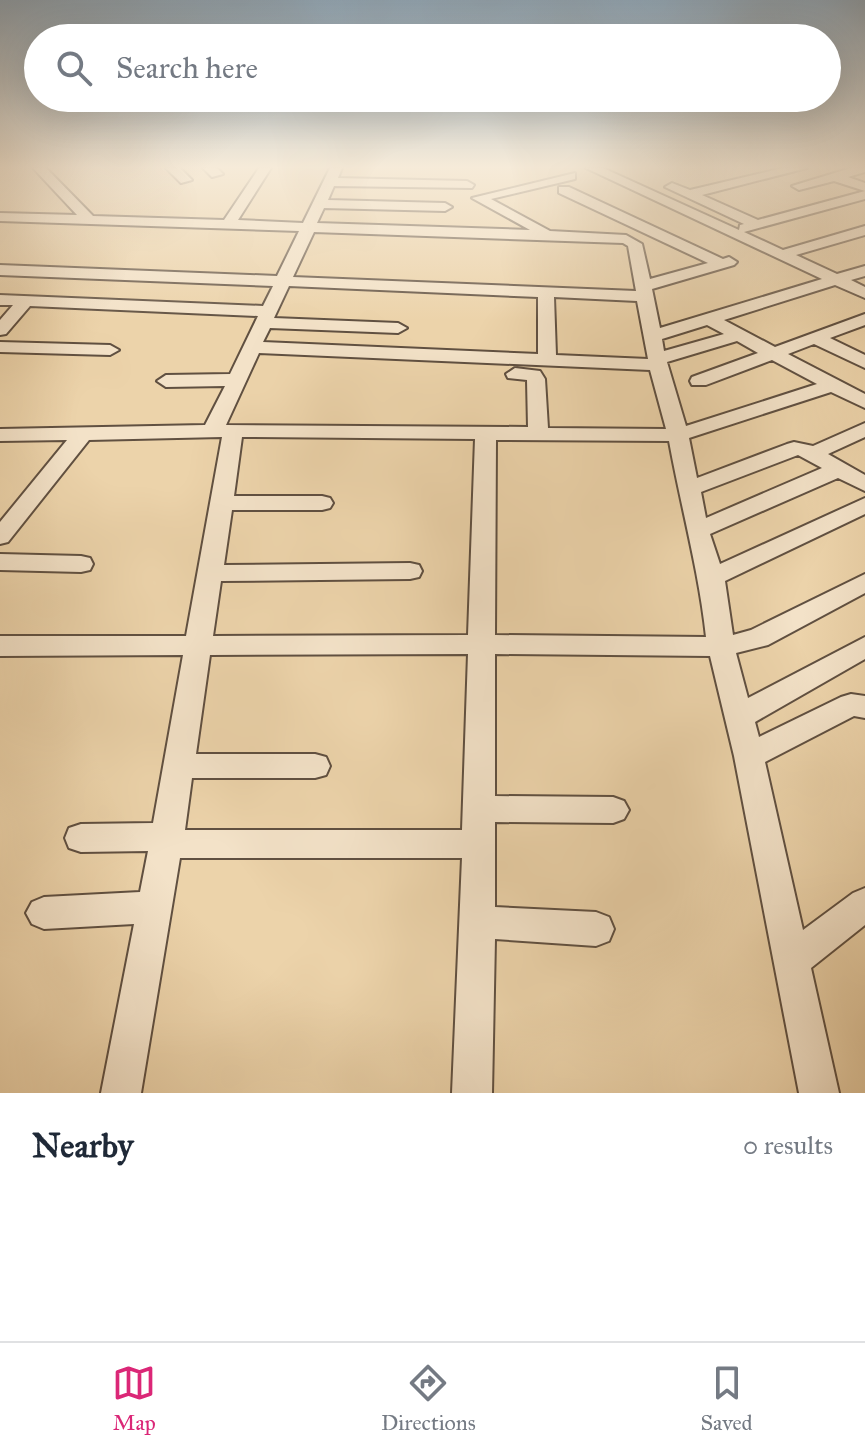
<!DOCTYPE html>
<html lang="en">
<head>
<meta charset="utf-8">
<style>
  body { margin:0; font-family:"IM FELL Great Primer",serif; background:#f2f2f3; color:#1f2937 }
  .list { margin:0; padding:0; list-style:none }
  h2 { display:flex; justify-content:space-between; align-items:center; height:104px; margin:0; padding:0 32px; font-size:34px }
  h2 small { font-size:26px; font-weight:400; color:#747a83 }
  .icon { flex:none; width:44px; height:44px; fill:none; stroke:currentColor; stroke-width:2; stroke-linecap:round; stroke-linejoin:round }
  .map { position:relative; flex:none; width:865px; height:1093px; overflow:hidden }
  .search { position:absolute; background:#fff; box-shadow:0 8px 32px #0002; left:24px; right:24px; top:24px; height:88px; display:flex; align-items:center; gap:20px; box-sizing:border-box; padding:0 28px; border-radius:44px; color:#747a83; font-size:30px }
  .sheet { height:248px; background:#fff }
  nav { display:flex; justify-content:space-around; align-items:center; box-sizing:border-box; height:112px; border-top:2px solid #e0e1e3; background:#fff; font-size:22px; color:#747a83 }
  nav a { display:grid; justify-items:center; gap:4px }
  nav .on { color:#db2777 }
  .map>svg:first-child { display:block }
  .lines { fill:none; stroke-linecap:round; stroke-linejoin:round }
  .minor-casing { stroke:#605041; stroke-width:4 }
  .minor { fill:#f3e2c8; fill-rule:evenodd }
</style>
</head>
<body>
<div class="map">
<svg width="865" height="1093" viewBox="0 0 865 1093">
  <rect width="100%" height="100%" fill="#ecd3aa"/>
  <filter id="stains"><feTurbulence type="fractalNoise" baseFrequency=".0025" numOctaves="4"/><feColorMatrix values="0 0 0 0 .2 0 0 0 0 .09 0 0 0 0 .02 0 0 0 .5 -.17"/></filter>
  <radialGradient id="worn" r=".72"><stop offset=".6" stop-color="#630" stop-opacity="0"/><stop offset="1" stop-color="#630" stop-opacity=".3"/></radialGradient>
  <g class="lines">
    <!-- minor casing -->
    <g class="minor-casing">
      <path id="minor" d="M 33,168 L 46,168 L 93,216 L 224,220 L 259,168 L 271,168 L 238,220 L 303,223 L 330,168 L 342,168 L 338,178 L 467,181 L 474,185 L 472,188 L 334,186 L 328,200 L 445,203 L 452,207 L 445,211 L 324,208 L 317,223 L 530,230 L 472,198 L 575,173 L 575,179 L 491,199 L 550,231 L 626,235 L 642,244 L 650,279 L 708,263 L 559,193 L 559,187 L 569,187 L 723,259 L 729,257 L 737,262 L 734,265 L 652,289 L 660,328 L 822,279 L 586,168 L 603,168 L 739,230 L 740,225 L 744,224 L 665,187 L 672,183 L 690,190 L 783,168 L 807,168 L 702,195 L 758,220 L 865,191 L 865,199 L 744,232 L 783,250 L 865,226 L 865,235 L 796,255 L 837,274 L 865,266 L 865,276 L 851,280 L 865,287 L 865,298 L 835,285 L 724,320 L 775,347 L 865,314 L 865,325 L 830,338 L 865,355 L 865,368 L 814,344 L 788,354 L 865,394 L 865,408 L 831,392 L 689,438 L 697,478 L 787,444 L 794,442 L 813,446 L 865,423 L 865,437 L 828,454 L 865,475 L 865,491 L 838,478 L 710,534 L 720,564 L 865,498 L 865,514 L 725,581 L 733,635 L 751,630 L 865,574 L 865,593 L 768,645 L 736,653 L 748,698 L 865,637 L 865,659 L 755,722 L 759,737 L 841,697 L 851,694 L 865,696 L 865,718 L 854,716 L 765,762 L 803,930 L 853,893 L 865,888 L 865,925 L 811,968 L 839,1093 L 799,1093 L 734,756 L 710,656 L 495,654 L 495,796 L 613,797 L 624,801 L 629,810 L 624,819 L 613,823 L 495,822 L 495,907 L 596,912 L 609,917 L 614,929 L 609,941 L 596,946 L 495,939 L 492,1093 L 452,1093 L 462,858 L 180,858 L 141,1093 L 101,1093 L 134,924 L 44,929 L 32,924 L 26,913 L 32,902 L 44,897 L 140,892 L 148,851 L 81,852 L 69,848 L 65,838 L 69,828 L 81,824 L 153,823 L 183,655 L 0,656 L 0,636 L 186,636 L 222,437 L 89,440 L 8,542 L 0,544 L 0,522 L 67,440 L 0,441 L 0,429 L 205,425 L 225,386 L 166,387 L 157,381 L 166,375 L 230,374 L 258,316 L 30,306 L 6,334 L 0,335 L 0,320 L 13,305 L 0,305 L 0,295 L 263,306 L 273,286 L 0,275 L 0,265 L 277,276 L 299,231 L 0,221 L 0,213 L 77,215 ZM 314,232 L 623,243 L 628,246 L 636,291 L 293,277 ZM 289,286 L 538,297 L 538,354 L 263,342 L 270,328 L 398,333 L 407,328 L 398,323 L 274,318 ZM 554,297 L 637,301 L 648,359 L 556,355 ZM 707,325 L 724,334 L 664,351 L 662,339 ZM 737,341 L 758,353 L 692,377 L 690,381 L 692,385 L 706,385 L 772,360 L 817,384 L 686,426 L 667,362 ZM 259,353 L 650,370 L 666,429 L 548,428 L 545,379 L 540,371 L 515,368 L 506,374 L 508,378 L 527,380 L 528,427 L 226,425 ZM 242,437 L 475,439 L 468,635 L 213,636 L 221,581 L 410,579 L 419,577 L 422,571 L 419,565 L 410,563 L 224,565 L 232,510 L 322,510 L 330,508 L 333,503 L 330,498 L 322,496 L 234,496 ZM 496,440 L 669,441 C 681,507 699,571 706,637 L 495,635 ZM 798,455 L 822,468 L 706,518 L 701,492 ZM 468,654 L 462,830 L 185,830 L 192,778 L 315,778 L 326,775 L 330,766 L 326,757 L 315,754 L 196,754 L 210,655 Z
        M 166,168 L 180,168 L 192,180 L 181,183 Z
        M 203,168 L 217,168 L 223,174 L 212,177 Z
        M 851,168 L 865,168 L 865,172 L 848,177 L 865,183 L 865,191 L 834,181 L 799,190 L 792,186 Z
        M 0,342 L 110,345 L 119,350 L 110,355 L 0,352 Z
        M 0,554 L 81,556 L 90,558 L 93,564 L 90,570 L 81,572 L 0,570 Z"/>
    </g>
    <!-- minor -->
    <use href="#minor" class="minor"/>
  </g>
  <!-- sky -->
  <linearGradient id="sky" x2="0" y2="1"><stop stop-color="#90a9bc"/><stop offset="0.52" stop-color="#f6ebd9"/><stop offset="1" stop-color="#f6ebd9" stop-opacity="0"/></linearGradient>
  <rect width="865" height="321" fill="url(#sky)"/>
  <rect width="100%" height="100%" filter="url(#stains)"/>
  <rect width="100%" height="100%" fill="url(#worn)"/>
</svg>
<div class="search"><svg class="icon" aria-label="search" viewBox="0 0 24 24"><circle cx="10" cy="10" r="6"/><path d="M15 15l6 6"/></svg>Search here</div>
</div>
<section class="sheet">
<h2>Nearby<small>0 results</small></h2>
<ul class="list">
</ul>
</section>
<nav>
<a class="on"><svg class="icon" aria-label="map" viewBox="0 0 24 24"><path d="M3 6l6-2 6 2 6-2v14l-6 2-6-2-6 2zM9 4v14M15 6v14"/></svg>Map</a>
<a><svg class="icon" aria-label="directions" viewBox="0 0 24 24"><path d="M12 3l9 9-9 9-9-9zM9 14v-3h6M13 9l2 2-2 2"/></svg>Directions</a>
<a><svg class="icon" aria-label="saved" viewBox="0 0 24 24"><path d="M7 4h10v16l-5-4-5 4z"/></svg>Saved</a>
</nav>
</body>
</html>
